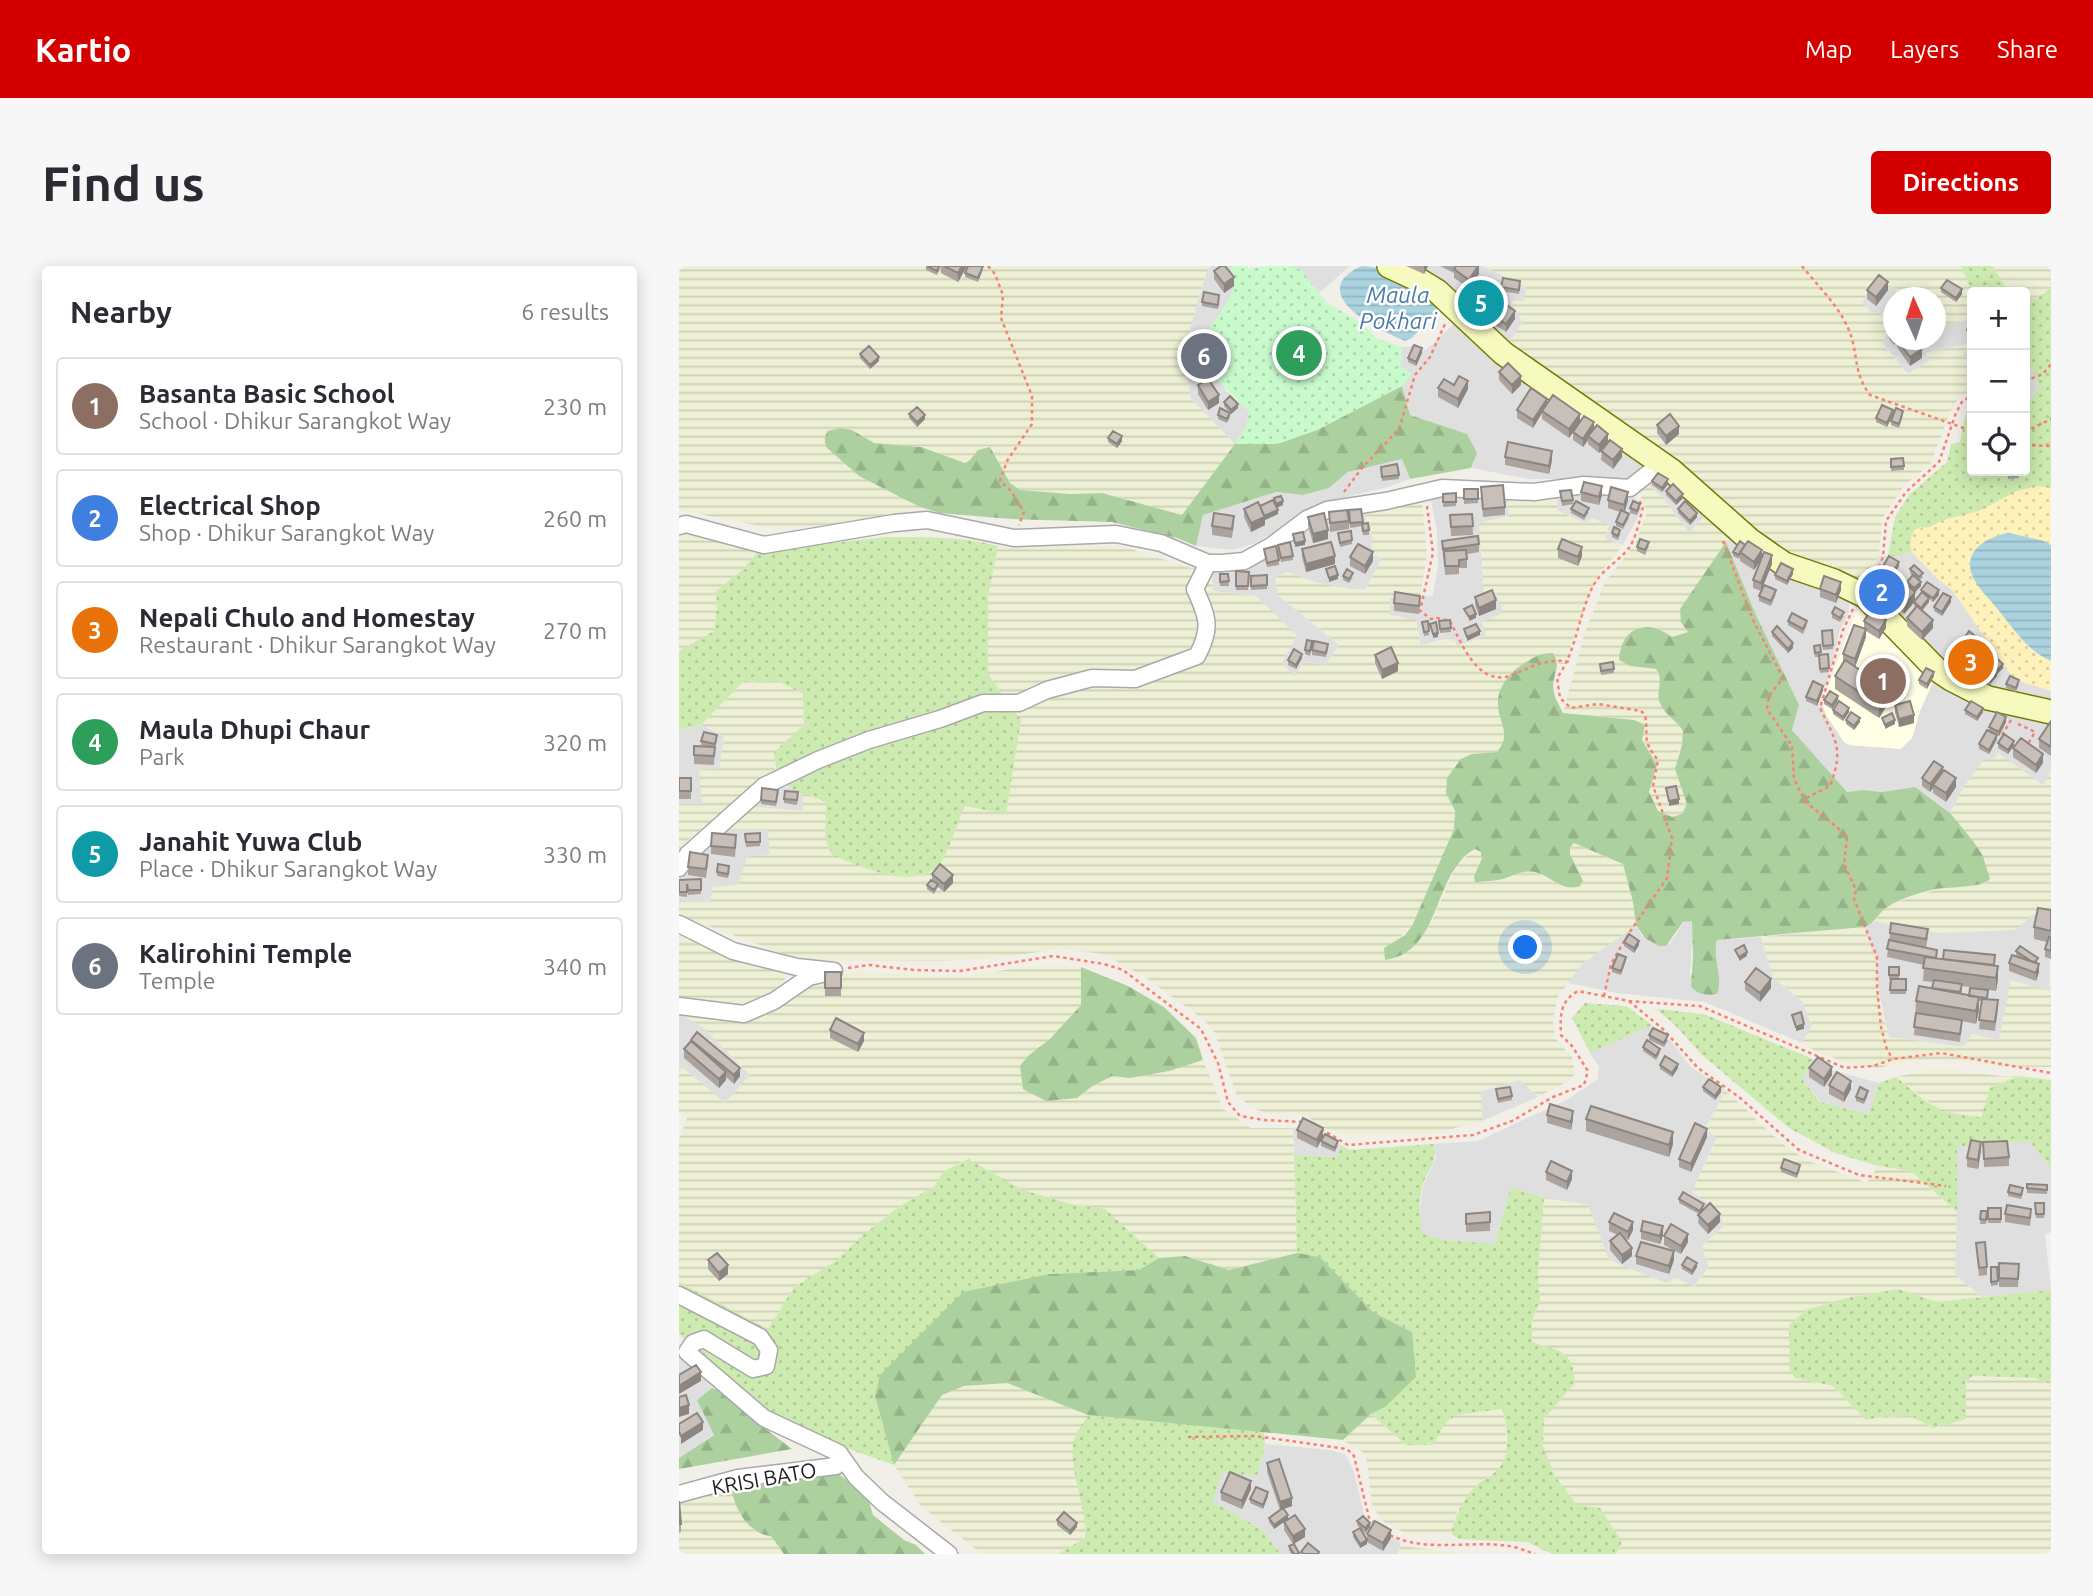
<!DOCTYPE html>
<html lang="en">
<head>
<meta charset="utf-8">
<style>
  body { margin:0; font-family:Ubuntu,sans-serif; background:#f7f7f7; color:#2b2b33 }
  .controls { position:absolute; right:21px; top:21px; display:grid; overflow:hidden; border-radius:7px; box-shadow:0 4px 18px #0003 }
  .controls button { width:63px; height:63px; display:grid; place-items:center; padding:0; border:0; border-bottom:2px solid #e1e1e2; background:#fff; color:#2b2b33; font:35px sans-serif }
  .compass { position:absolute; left:1204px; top:21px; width:63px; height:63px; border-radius:50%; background:#fff; box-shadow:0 4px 18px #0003; rotate:357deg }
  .you { position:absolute; left:847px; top:682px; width:24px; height:24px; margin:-18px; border:5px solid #fff; border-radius:50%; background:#1a73e8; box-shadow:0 0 0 10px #1a73e833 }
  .badge { display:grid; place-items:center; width:46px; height:46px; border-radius:50%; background:#d40000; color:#fff; font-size:23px; font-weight:700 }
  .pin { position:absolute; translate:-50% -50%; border:4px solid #fff; box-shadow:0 2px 7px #0006 }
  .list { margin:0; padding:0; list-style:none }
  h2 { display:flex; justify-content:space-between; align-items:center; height:91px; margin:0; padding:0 28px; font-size:30px }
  h2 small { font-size:23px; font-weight:400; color:#7c7c81 }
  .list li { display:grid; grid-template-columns:46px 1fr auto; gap:21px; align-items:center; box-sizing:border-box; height:98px; margin:0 14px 14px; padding:0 14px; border:2px solid #e1e1e2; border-radius:7px }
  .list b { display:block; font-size:26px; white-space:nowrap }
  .list p { margin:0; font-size:23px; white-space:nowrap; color:#7c7c81 }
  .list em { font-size:23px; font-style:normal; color:#7c7c81 }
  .icon { flex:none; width:38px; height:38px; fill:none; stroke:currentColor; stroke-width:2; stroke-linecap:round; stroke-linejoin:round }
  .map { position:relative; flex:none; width:1372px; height:1288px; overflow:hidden; border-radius:7px }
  header { display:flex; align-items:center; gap:42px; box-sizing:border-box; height:98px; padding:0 35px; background:#d40000; color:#fff }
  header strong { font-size:33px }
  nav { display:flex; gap:38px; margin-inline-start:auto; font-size:24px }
  .intro { display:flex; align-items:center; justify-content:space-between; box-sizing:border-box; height:168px; padding:0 42px }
  h1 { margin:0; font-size:49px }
  .button { padding:18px 32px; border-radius:7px; background:#d40000; color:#fff; font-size:24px; font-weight:700 }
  main { display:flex; gap:42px; padding:0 42px }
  aside { flex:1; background:#fff; border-radius:7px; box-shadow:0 4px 18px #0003 }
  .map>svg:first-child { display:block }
  .residential { fill:#e0dfdf }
  .education { fill:#ffffe5 }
  .farmland { fill:url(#farmland-rules) }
  .grass { fill:url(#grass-dots) }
  .forest { fill:url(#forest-firs) }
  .sand { fill:url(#sand-dots) }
  .park { fill:url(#park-dots) }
  .water { fill:url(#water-rules) }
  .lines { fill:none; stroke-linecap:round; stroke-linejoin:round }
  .street-casing { stroke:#a9a9a9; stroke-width:19 }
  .secondary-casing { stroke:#707d05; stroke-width:26 }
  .path { stroke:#fa8072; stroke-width:2.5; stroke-dasharray:3.5 3.5; stroke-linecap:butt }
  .street { stroke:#fff; stroke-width:16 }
  .secondary { stroke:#f7fabf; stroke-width:23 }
  .wall { fill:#aba49e }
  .shaded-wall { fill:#8b8681 }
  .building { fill:#c7bfb8; stroke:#8b8681; stroke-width:2 }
  .labels { text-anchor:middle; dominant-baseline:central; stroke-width:5; stroke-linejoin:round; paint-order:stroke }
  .street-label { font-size:21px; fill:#222; stroke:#fff }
  .water-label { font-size:23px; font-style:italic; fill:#4a7aab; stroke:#fff }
</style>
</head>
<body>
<header>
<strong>Kartio</strong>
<nav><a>Map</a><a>Layers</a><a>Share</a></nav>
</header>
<div class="intro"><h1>Find us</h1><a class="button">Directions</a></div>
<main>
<aside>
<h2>Nearby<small>6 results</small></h2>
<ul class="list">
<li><span class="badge" style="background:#8d6e63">1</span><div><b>Basanta Basic School</b><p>School · Dhikur Sarangkot Way</p></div><em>230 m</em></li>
<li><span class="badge" style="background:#3f7fe0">2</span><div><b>Electrical Shop</b><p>Shop · Dhikur Sarangkot Way</p></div><em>260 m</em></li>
<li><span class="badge" style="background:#e8710a">3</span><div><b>Nepali Chulo and Homestay</b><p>Restaurant · Dhikur Sarangkot Way</p></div><em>270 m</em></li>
<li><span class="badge" style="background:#2e9e5b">4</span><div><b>Maula Dhupi Chaur</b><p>Park</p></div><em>320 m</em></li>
<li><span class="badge" style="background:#0f9aa8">5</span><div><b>Janahit Yuwa Club</b><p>Place · Dhikur Sarangkot Way</p></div><em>330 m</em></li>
<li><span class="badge" style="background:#6b7280">6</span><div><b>Kalirohini Temple</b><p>Temple</p></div><em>340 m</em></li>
</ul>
</aside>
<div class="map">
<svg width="1372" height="1288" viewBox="0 0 1372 1288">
  <defs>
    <pattern id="farmland-rules" width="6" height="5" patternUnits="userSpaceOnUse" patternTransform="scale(1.75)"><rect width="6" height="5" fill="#eef0d5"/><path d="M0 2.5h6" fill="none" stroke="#ccceb7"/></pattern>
    <pattern id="grass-dots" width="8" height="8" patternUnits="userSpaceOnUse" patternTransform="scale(1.75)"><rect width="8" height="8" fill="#cdebb0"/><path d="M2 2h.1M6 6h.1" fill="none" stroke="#b0c997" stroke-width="1.8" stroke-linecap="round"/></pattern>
    <pattern id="forest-firs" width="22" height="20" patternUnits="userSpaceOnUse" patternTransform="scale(1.75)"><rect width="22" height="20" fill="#add19e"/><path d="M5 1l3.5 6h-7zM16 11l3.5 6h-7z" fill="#95b388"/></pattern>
    <pattern id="sand-dots" width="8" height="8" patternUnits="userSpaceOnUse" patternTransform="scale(1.75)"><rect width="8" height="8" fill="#fff1ba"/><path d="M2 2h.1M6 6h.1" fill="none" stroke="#dacea0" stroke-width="1.8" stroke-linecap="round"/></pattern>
    <pattern id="park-dots" width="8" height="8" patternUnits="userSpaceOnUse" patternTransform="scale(1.75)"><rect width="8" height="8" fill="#c8facc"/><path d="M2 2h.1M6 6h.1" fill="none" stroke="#acd6af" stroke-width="1.8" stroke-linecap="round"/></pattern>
    <pattern id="water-rules" width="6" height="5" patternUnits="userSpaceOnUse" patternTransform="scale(1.75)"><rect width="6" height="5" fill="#aad3df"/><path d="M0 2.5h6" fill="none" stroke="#92b5bf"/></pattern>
  </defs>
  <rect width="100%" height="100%" fill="#f2efe9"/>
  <!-- residential -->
  <path class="residential" d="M 532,0 L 555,0 L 546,8 L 557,18 L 546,41 L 531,62 L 522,68 L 547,125 L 570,145 L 567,161 L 556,178 L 512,133 L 505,97 L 507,75 L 528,4 Z
    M 611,0 L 671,0 L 640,27 L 622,5 Z
    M 722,0 L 804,0 L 847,21 L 845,35 L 832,36 L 844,56 L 827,81 Z
    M 1198,11 L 1218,24 L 1212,40 L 1214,43 L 1214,74 L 1256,74 L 1257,62 L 1293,52 L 1293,94 L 1284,90 L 1288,78 L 1247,87 L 1250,95 L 1229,108 L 1202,75 L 1200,45 L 1194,49 L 1183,36 Z
    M 777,56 L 968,199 L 946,217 L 919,213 L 850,213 L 792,202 L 795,197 L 753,157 L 731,149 L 723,120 L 732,108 L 721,99 L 723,81 L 733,80 L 747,84 Z
    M 1346,86 L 1361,122 L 1351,135 L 1346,134 Z
    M 723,193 L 731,213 L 709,221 L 637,238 L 579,276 L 554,284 L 517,280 L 524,249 L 597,226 L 624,229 L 650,222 L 669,206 Z
    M 983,204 L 1029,247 L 1010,267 L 983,231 L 967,218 Z
    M 905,221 L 952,227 L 961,238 L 963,243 L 944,279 L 926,273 L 930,259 L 907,258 L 879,245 L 877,229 Z
    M 828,226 L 830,250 L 805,329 L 817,326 L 825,347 L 807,370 L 778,380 L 774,371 L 742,379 L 711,349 L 711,332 L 754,330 L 759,298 L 758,266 L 751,229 Z
    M 686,244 L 692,257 L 694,289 L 703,292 L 687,323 L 670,323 L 639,317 L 607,306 L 599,329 L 660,379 L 647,399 L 616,410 L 603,398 L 577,330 L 534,325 L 532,301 L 637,253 Z
    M 1060,269 L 1170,327 L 1170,345 L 1160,367 L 1152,403 L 1139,441 L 1143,437 L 1148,449 L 1165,476 L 1171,479 L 1195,481 L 1233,472 L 1241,445 L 1258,407 L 1372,454 L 1372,505 L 1364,520 L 1316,493 L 1285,521 L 1271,547 L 1236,521 L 1203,526 L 1184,524 L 1168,526 L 1113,464 L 1120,439 L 1077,349 L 1047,276 Z
    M 1233,286 L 1260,314 L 1273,324 L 1335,413 L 1372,425 L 1372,440 L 1285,416 L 1184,323 L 1200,290 L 1219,290 Z
    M 22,459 L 45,470 L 41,503 L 23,538 L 0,538 L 0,464 Z
    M 107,521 L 124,526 L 124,545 L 72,541 L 82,524 Z
    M 48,564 L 89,564 L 91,588 L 59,619 L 31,636 L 4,636 L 0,638 L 0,608 L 34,573 Z
    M 1355,648 L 1372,651 L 1370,725 L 1321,774 L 1284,781 L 1210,771 L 1185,661 L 1196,655 L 1259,667 Z
    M 1009,654 L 1013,655 L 1014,664 L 1011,710 L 1041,720 L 1036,693 L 1038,674 L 1082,671 L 1094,711 L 1124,736 L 1133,760 L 1123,777 L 1026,736 L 938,727 L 889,717 L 903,698 L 957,659 L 963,670 L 991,678 L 1004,657 Z
    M 0,747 L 25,762 L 71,809 L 46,837 L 3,802 L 0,806 Z
    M 973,759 L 992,775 L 1011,800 L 1045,823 L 1042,833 L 1026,862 L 1038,871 L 1013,926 L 1038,943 L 1046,959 L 1023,980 L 1030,1001 L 1014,1021 L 987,1018 L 930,994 L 908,939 L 865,932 L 832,922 L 816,978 L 766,974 L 744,968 L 740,953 L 744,920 L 757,892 L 755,878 L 799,875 L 889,833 L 919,813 L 920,801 L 911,787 Z
    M 1134,793 L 1156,805 L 1200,817 L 1191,848 L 1142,836 L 1122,812 Z
    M 841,814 L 859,831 L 803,855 L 802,825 Z
    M 626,859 L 663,879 L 658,891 L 615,889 L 614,862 Z
    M 1350,875 L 1372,902 L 1372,966 L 1366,969 L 1372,1024 L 1303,1031 L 1276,1009 L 1278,881 Z
    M 0,1091 L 21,1107 L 33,1122 L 18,1134 L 35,1168 L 0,1192 Z
    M 586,1178 L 652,1184 L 667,1189 L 675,1206 L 686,1252 L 722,1277 L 719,1288 L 602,1288 L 582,1263 L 533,1236 L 543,1207 L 578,1210 Z"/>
  <!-- education -->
  <path class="education" d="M 1184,341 L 1258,407 L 1241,445 L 1233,472 L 1222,483 L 1171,479 L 1165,476 L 1147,449 L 1143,437 L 1177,346 Z"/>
  <!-- farmland -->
  <path class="farmland" d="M 0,0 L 532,0 L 528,4 L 507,75 L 505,97 L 512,133 L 556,178 L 504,249 L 423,227 L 391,228 L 341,224 L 331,217 L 311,181 L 299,184 L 291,194 L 280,196 L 242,181 L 195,177 L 173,164 L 192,216 L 246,242 L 157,258 L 96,263 L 0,244 Z
    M 804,0 L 1282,0 L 1293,26 L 1293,52 L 1257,62 L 1256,32 L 1215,31 L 1218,24 L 1199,11 L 1183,36 L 1194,48 L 1200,45 L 1212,65 L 1202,76 L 1229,108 L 1250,95 L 1246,87 L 1289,78 L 1284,90 L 1293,94 L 1293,126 L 1281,130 L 1271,146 L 1251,199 L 1225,219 L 1203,253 L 1200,290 L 1184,323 L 1100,286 L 1021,213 L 971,176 L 827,81 L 844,56 L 831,35 L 845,35 L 847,21 Z
    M 1314,0 L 1372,0 L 1372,23 L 1354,33 L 1346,29 L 1346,26 L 1325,19 Z
    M 967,218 L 983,231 L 1010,267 L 1029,247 L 1060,269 L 1047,276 L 1009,366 L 993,371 L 984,364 L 951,400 L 977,403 L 982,415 L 979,428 L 986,446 L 1004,465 L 1003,479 L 998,490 L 1008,538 L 1003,548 L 993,551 L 978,545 L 969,526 L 978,499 L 968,484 L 955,454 L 884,447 L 906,366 L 926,316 L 956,278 L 966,252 L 968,246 L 959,224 Z
    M 828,226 L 877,229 L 879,245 L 907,258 L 913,252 L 930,259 L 926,273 L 944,279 L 918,311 L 885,398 L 879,398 L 877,391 L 826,463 L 825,476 L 818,486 L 793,488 L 772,539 L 777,551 L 775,563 L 766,586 L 733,660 L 711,680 L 707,694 L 719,692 L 752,657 L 778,599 L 796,583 L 802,586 L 803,592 L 795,610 L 797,616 L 811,615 L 841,606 L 851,605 L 860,607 L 873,616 L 901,620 L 904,615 L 891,588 L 891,581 L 894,577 L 944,598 L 954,636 L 957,659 L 903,698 L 878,732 L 874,754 L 876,772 L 893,791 L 896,808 L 891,814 L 859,831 L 841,814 L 802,825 L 803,855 L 758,867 L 667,869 L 642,861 L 629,851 L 614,847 L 586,847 L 575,842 L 558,830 L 536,767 L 525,754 L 466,711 L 424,688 L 382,683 L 318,692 L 262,695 L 121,694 L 0,649 L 0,638 L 3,636 L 31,636 L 34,621 L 59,619 L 68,591 L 91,588 L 89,564 L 48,564 L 72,541 L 124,545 L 124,526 L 147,536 L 146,572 L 261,598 L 286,540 L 342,454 L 309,408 L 309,331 L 319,280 L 442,280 L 512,302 L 532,301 L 534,325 L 577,330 L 618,369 L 603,397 L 616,410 L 625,396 L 647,399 L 660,379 L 599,329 L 596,312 L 607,306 L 639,317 L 670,323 L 687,323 L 703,292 L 694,289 L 692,257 L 687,256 L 686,244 L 743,233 L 748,289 L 741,330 L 711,332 L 711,349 L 737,354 L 742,379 L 774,371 L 778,380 L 807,370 L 803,356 L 824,347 L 817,326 L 805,329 L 800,257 L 830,250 Z
    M 0,263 L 80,285 L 64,303 L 37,325 L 38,343 L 35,366 L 0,385 Z
    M 99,415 L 124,428 L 125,459 L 95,486 L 96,505 L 11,572 L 0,584 L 0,538 L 23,538 L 20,504 L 41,502 L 45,470 L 22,459 L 64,416 Z
    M 1319,487 L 1364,519 L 1372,505 L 1372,651 L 1355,648 L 1336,664 L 1259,667 L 1196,655 L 1207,641 L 1231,631 L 1267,621 L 1307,617 L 1304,590 L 1294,575 L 1271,547 L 1285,521 L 1305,493 L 1316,493 Z
    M 1185,661 L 1196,692 L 1201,739 L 1210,771 L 1284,781 L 1293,768 L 1320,774 L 1332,714 L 1370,725 L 1372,715 L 1372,801 L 1320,800 L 1271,794 L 1233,794 L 1199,802 L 1172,798 L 1139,786 L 1123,777 L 1133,760 L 1124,736 L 1094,711 L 1082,671 Z
    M 0,670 L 46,689 L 102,703 L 107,710 L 104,717 L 84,731 L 59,739 L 0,735 Z
    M 351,700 L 402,701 L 402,739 L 372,772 L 349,790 L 341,800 L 344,823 L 398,832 L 412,821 L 433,810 L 451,812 L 490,805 L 524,794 L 544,843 L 572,862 L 614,862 L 618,987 L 550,1004 L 506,990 L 480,992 L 426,943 L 392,938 L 344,924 L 288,893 L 264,906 L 255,921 L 224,938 L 185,968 L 157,995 L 115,1021 L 89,1064 L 0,1016 L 0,873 L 8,852 L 0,847 L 0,806 L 3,801 L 46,837 L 71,809 L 25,762 L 0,747 L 58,755 L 82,750 L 126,720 L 143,712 L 177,706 L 281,711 Z
    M 1256,802 L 1322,810 L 1338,810 L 1311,822 L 1303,851 L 1277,850 L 1262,845 L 1217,811 Z
    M 1045,823 L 1101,876 L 1127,894 L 1188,917 L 1199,900 L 1232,905 L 1278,946 L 1276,1009 L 1303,1031 L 1257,1036 L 1218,1023 L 1167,1032 L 1127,1044 L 1116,1112 L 1154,1120 L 1187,1154 L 1201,1151 L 1232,1150 L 1254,1162 L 1293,1110 L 1355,1112 L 1372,1118 L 1372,1288 L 937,1288 L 943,1276 L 898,1239 L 876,1210 L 864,1180 L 865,1153 L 896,1117 L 853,1077 L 853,1056 L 861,1033 L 859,1010 L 865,932 L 909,939 L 930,994 L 987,1017 L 997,1011 L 1015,1021 L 1030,1001 L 1023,980 L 1046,959 L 1038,943 L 1013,926 L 1038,872 L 1026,863 L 1042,833 Z
    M 328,1117 L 409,1149 L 397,1169 L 407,1255 L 406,1272 L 379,1288 L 303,1288 L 242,1240 L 215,1199 L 263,1129 L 285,1120 Z
    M 822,1143 L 826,1152 L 828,1190 L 819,1204 L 797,1220 L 778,1246 L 772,1267 L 730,1269 L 704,1255 L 693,1240 L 687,1188 L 664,1174 L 692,1148 L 727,1179 L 778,1149 Z
    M 53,1225 L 60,1246 L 75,1264 L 83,1270 L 92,1270 L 105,1288 L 0,1288 L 0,1235 Z
    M 722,1280 L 783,1287 L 784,1288 L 719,1288 Z"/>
  <!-- grass -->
  <path class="grass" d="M 1282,0 L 1314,0 L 1325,19 L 1340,26 L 1293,26 Z
    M 1372,23 L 1372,222 C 1339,217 1327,235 1300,245 C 1288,250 1274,250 1262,255 C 1254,259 1251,263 1241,261 L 1231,280 L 1233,286 L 1219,290 L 1209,290 L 1216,251 L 1230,229 L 1268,196 L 1272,178 L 1281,176 L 1287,146 L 1293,140 L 1293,205 L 1346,205 L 1346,134 L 1351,135 L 1361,122 L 1346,86 L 1346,29 L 1355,33 Z
    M 207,271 C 245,271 281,270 319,280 L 309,331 L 309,408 L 342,454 L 327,548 L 286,540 C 279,555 270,585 262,596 C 238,628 181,600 153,589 L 146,572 L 147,536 C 114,522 97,526 95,486 L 125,459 L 124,428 L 99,415 L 64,416 L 22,459 L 0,464 L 0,385 L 35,365 L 38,343 L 37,325 L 64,303 L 80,285 Z
    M 906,737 L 947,740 L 973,759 L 911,787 L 893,752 Z
    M 977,743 L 1025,748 L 1134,793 L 1123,813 L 1141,836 L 1190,848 L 1200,817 L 1217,811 C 1250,838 1258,848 1302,851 L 1311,822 L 1338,810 L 1372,814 L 1372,902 L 1350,875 L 1278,881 L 1278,946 L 1232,905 L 1199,900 L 1156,887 L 1110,862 L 1023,789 L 997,760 Z
    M 755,878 C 759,899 748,903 743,922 C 740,937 740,953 744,968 L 766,974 L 816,978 L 832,921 L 865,932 L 859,1010 L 861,1033 L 853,1056 L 853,1076 C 881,1086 894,1083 896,1117 L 865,1153 L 864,1180 L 876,1210 L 898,1239 L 921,1242 L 943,1276 L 937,1288 L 873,1288 L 848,1276 L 779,1273 L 772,1267 C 777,1250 784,1231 798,1219 C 805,1213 815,1209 820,1202 C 832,1188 829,1160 823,1143 L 778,1149 L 767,1156 L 754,1179 L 727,1179 L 692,1148 L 706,1141 L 733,1066 L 694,1046 L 641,991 L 618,987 L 615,889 L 658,891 L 663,879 L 670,884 Z
    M 289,893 L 344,924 L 392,938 L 426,943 L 480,992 L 460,1004 L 371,1008 L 196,1130 L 215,1199 L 150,1176 L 92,1149 L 0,1068 L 0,1016 L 89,1063 L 115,1021 L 157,995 L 185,968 L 224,938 L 255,921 L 264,906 Z
    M 1219,1023 L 1258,1036 L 1372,1024 L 1372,1118 L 1355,1112 L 1293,1110 L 1287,1117 L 1287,1153 L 1254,1162 L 1232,1150 L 1201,1151 L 1187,1154 L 1154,1120 L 1116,1112 L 1111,1104 L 1110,1059 L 1127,1044 L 1167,1032 Z
    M 409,1149 L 585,1165 L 586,1178 L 578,1210 L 543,1207 L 534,1236 L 582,1263 L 602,1288 L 379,1288 L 406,1272 C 408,1240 391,1210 394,1179 C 395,1168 404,1158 409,1149 Z"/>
  <!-- forest -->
  <path class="forest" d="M 723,120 L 731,149 L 788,168 L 798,187 L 792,202 L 731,213 L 723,193 L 669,206 L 650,222 L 624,229 L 597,226 L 524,249 L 517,280 L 498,272 L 433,256 L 332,253 L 260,247 L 239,240 L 180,210 L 148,182 C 145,175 145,171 149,165 L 161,162 L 173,164 L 195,177 L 242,181 L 286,197 L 291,194 L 299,184 L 311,181 L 331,217 L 341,224 L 391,228 L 423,227 L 503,249 L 556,178 L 598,178 L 638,164 Z
    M 1047,276 L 1077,349 L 1120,439 L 1113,464 L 1168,526 L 1184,524 L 1203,526 L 1236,521 L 1271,547 L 1294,575 L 1304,590 L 1311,613 C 1301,623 1268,620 1252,624 C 1238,628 1222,632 1210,640 C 1200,645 1197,657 1185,661 L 1038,674 C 1033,696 1045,709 1038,728 C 1028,730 1017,728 1012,720 L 1014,691 L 1013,655 L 1004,656 L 987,680 L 980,680 L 966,672 L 957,659 L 954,636 L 944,598 L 895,577 L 891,581 L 891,588 L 904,615 L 901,620 C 883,627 871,609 856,606 C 843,604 835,609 824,613 C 815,615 805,615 796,616 L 795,610 L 803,592 L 802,586 L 796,583 C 753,606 764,686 706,694 L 705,682 L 726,669 L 733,660 L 775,563 L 776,545 L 767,527 L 768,512 L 782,493 L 793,488 L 818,486 C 833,468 820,458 819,439 C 818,422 830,407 844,398 C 855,391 861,387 874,387 C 884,401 871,411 875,426 C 876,433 881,440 884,447 L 955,454 L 966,459 L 963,474 L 978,499 L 970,526 L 979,545 L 993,551 L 1003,548 L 1008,538 L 996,503 L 1003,479 L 1004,465 C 997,454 986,449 981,437 C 976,425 986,416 977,403 L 951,400 L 940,394 C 942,361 968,352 993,371 L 1009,366 L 1002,356 L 1001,343 Z
    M 402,701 L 449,720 L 485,741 L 517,772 L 524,794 L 490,805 L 451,812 L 433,810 L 412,821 L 398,832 L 367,835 L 344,823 L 341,800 L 349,790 L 372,772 L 402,739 Z
    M 618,987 L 641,991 L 694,1046 L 733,1066 L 737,1111 L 706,1141 L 692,1148 L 664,1174 L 409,1149 L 328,1117 L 285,1120 L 263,1129 L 215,1199 L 196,1130 L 201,1109 L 284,1026 L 371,1008 L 460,1004 L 480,992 L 506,990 L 550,1004 Z
    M 33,1122 L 48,1127 L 88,1164 L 113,1183 L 0,1203 L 0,1192 L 35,1169 L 18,1134 Z
    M 160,1208 L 189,1232 L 194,1249 L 225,1274 L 237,1279 L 246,1288 L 105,1288 L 92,1270 C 71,1269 56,1244 53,1225 L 62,1222 Z"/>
  <!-- sand -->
  <path class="sand" d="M 1358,220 L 1372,222 L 1372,279 L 1365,275 L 1298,317 L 1353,385 L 1372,395 L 1372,425 L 1335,413 L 1273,324 L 1260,314 L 1233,286 C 1231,277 1231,271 1236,263 L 1252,261 L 1262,255 L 1300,245 L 1338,225 Z"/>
  <!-- park -->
  <path class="park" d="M 555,0 L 568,0 L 570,3 L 586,0 L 611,0 L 622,4 L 648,37 L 678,54 L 699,73 L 723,81 L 721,99 L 732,108 L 723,120 L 638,164 L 598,178 L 556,178 L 567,161 L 570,145 L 517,93 L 522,68 C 539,56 548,37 557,18 L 546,8 Z"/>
  <!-- water -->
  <path class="water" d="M 683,0 C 713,1 736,20 758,40 L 757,45 L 733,72 L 726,75 C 708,67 644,39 665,12 C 670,7 676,2 683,0 Z
    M 1330,267 L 1365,275 L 1372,279 L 1372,395 C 1348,384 1337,366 1321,346 C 1312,334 1296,320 1292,306 C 1286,282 1311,270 1330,267 Z"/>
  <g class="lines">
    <!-- street casing -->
    <g class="street-casing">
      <path id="street" d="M 0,260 L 7,258 L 85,279 L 215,257 L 248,254 L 335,272 L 437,268 L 482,277 L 529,297 L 543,297 L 565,295 L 592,280 L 628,253 L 648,244 L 707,235 L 763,222 L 855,226 L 905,219 L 951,222 L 981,198
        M 0,602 L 9,588 L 85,520 L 139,494 L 190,474 L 261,453 L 304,437 L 340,437 L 368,424 L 413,412 L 456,413 L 518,390 C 533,362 529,352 516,323 L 529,297
        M 0,658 L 54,685 L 118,701 L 155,705 L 130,711 L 95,735 L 65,748 L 0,740
        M 0,1029 L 81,1071 L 90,1084 L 87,1100 L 74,1103 L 25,1073 L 14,1077 L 8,1086 L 85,1152 L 160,1187 L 177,1211 L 203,1236 L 270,1288
        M 0,1228 L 59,1212 L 157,1200 L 160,1187"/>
    </g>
    <!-- secondary casing -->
    <g class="secondary-casing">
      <path id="secondary" d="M 710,0 L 740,14 L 758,25 L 824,87 L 993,205 L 1072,275 L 1105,298 L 1155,315 L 1186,330 L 1257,403 L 1272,413 L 1309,432 L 1372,446"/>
    </g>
    <!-- path -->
    <path class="path" d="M 309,0 L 316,8 L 324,29 L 322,52 L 353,130 L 353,158 L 328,195 L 321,215 L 332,225 L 345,246 L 340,259
      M 1123,0 C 1138,19 1159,39 1169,62 C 1180,86 1173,105 1191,129 L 1293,165
      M 1346,115 L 1364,108 L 1372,98
      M 1346,166 L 1372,153
      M 1346,179 L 1372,180
      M 665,226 L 683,202 L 720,163 L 736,109 L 751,91 L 766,58
      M 748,240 L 754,287 L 741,345 L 752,353 L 758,352 L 771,355 C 782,376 797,416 826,411 C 836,409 847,402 857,399 C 868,396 879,393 890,396
      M 1044,275 L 1074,354 L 1104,412 L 1090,430 L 1088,443 L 1113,480 L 1115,513 L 1126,535
      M 1194,314 L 1204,291 L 1207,255 L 1227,226 L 1260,196 L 1277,147 L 1284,134 L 1293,131
      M 1174,343 L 1164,364 L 1141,442 C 1157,475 1165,483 1151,520 L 1127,532 L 1126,535 C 1140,548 1155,557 1168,571 L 1165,598 L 1177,624 L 1175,633 L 1198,691 L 1198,721 L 1202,761 L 1208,784 L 1214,793
      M 1339,458 L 1356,466 L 1349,478
      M 1323,469 L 1332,454
      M 169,702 L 190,699 L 235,704 L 281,705 L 374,690 L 425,698 L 444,704 L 522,763 L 539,797 L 549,836 L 561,850 L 585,854 L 623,856
      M 925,730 L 932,698 L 950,667 L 988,612 L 993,572 L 974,520 L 979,494 C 962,473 970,473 966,449 L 962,445 L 919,438 L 892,442 L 881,432 L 878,412 C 897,386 899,352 913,322 C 921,305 939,296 950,282 C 957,272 961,253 964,241 L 959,233
      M 950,735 L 985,764 L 1019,802 L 1060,831 L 1120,884 L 1180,909 L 1267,920
      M 642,863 L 669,879 L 794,869 L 833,855 L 874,831 L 905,819 L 909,805 L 893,780 L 882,769 C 881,749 881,735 899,725 L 950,735 L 1021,740 L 1166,802 L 1194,800 L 1214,793 L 1262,787 L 1372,807
      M 509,1171 L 576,1170 L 668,1183 L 675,1190 L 690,1252 L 698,1259
      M 711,1269 C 746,1287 792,1274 830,1280 C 838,1281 847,1285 856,1288"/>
    <!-- street -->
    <use href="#street" class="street"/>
    <!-- secondary -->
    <use href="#secondary" class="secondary"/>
  </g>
  <!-- wall -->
  <path class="wall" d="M 247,0 L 288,0 L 279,16 L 262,7 L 262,1 L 258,9 L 247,4 Z
    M 727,0 L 749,0 L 745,8 Z
    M 761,0 L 800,0 L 800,8 L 790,22 L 775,12 L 775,7 Z
    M 304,4 L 299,16 L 286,11 L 286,7 Z
    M 535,5 L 555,20 L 545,27 L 535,13 Z
    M 841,19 L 840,28 L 822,25 L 822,21 Z
    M 1262,22 L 1283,28 L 1277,36 L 1262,26 Z
    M 1188,24 L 1209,24 L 1197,40 L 1188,33 Z
    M 814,30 L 836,53 L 827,66 L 804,51 L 804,46 L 802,49 L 790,40 L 790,32 Z
    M 540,33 L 539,43 L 523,40 L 523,36 Z
    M 1293,56 L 1293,72 L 1288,68 L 1288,64 Z
    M 1210,69 L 1236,74 L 1243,92 L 1231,100 L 1218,81 L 1218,77 L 1215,79 L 1210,73 Z
    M 743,87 L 737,100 L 729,96 L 729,92 Z
    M 181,88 L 200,95 L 191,103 L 181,92 Z
    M 820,106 L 842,119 L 833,128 L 820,114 Z
    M 519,119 L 540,137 L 529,144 L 519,128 Z
    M 775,119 L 789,123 L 779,142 L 759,131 L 759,122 Z
    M 545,136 L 559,142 L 552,148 L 551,147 L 551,151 L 548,157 L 539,153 L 539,149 L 550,146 L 545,140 Z
    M 868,139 L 915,162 L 943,191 L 934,203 L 922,194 L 923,184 L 920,187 L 909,178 L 909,174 L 904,181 L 894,174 L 894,167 L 890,172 L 863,153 L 863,147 L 854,162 L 838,152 L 838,144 Z
    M 230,148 L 246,153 L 238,161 L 230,152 Z
    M 1214,148 L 1208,161 L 1197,156 L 1197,152 Z
    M 1224,149 L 1220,162 L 1212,159 L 1212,155 Z
    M 978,159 L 1000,168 L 987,179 L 978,167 Z
    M 429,172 L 443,175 L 438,182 L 429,176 Z
    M 826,191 L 873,194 L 870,208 L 826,199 Z
    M 1212,193 L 1225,200 L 1225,204 L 1212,205 Z
    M 702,201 L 720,209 L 720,213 L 703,215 Z
    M 1328,205 L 1340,205 L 1340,212 L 1329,213 Z
    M 973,215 L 989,218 L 983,226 L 973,219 Z
    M 802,221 L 826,241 L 826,249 L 804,251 Z
    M 785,223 L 799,223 L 799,237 L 785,238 Z
    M 881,225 L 894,234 L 894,238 L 883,240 Z
    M 987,225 L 1004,232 L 997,239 L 987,229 Z
    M 902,226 L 923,229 L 920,239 L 902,235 Z
    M 777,227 L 777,240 L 764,241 L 764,228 Z
    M 595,232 L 604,239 L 598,242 L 599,248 L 586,254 L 586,259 L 572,266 L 565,251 L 565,243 L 595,237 Z
    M 929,234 L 949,234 L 946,246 L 950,252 L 944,263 L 937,260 L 937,256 L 941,246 L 929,242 Z
    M 951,242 L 961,242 L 958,249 L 951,247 Z
    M 682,243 L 684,258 L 690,264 L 690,269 L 684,269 L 683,260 L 671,262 L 670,248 Z
    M 892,243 L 910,246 L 905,254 L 892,247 Z
    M 999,243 L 1018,251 L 1011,259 L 999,247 Z
    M 650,246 L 670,255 L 670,263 L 651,266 Z
    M 793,248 L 794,269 L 772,270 L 771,249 Z
    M 629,251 L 649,273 L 634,277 L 629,260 Z
    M 555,258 L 553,272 L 533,269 L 533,260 Z
    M 659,267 L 673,274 L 673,278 L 661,281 Z
    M 933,267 L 941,268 L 939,274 L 933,271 Z
    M 763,275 L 800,278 L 800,286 L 788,288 L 788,302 L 780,302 L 780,308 L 766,309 L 765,291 L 764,292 Z
    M 599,279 L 614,290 L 614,294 L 602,296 Z
    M 970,280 L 966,289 L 958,285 L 958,281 Z
    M 585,283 L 600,294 L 600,299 L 588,301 Z
    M 623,283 L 656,298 L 627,306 L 623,291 Z
    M 879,283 L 903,290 L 899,300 L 879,292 Z
    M 1054,286 L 1083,291 L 1093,298 L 1082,325 L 1074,322 L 1074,314 L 1082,294 L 1075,304 L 1061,295 L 1061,291 L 1060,293 L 1054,290 Z
    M 671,291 L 694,295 L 686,308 L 671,300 Z
    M 1220,300 L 1213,312 L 1203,306 L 1203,302 Z
    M 1231,303 L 1244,311 L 1241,314 L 1242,320 L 1236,326 L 1236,334 L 1242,327 L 1242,324 L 1260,329 L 1254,336 L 1250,333 L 1250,336 L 1243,344 L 1254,362 L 1243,374 L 1228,360 L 1228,352 L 1237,342 L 1235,340 L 1235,337 L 1225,348 L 1215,340 L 1215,331 L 1228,319 L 1228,316 L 1233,310 L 1231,307 Z
    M 557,305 L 570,306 L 569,324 L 557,324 Z
    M 541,308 L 549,308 L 550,320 L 541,320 Z
    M 1114,308 L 1108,319 L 1096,313 L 1096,309 Z
    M 588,309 L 588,323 L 572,324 L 572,310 Z
    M 664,310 L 674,311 L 670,317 L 664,314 Z
    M 1193,322 L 1212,326 L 1205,335 L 1193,326 Z
    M 1141,323 L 1162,324 L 1157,337 L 1141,331 Z
    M 1097,328 L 1092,340 L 1080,335 L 1080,330 Z
    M 796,331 L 817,343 L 800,350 L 796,339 Z
    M 1272,336 L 1263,350 L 1255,345 L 1255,341 Z
    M 715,337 L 741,338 L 740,348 L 715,345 Z
    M 1153,347 L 1165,350 L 1161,356 L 1153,352 Z
    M 771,354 L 772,366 L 761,367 L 760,355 Z
    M 749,355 L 750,369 L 745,370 L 743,356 Z
    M 1109,355 L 1128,359 L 1124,368 L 1109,359 Z
    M 1185,355 L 1207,362 L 1200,373 L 1187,365 L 1187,371 L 1176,401 L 1192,412 L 1210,436 L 1200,452 L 1156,423 L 1156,410 L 1164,396 L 1164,388 L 1185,362 Z
    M 1153,364 L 1154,383 L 1144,384 L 1143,365 Z
    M 1093,366 L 1114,382 L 1109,387 L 1093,370 Z
    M 1284,374 L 1296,374 L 1291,380 L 1302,381 L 1317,392 L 1324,402 L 1318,408 L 1318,407 L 1318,410 L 1311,418 L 1301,411 L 1301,407 L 1312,402 L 1312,400 L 1305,395 L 1305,398 L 1300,407 L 1282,395 L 1282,399 L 1277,406 L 1268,401 L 1268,397 L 1276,391 L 1276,383 L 1284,376 Z
    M 633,379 L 631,390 L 626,388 L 626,384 Z
    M 1141,379 L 1142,389 L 1149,388 L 1150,406 L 1141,407 L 1140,391 L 1136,391 L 1135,384 L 1135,380 Z
    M 649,382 L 647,391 L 633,389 L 633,384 Z
    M 696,389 L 719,405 L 703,413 L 696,397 Z
    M 623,392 L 617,403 L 609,399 L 609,394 Z
    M 921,398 L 935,403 L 935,407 L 922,409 Z
    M 1281,407 L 1293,411 L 1290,416 L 1281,411 Z
    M 1255,410 L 1248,423 L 1240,418 L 1240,414 Z
    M 1327,418 L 1340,418 L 1337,426 L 1327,422 Z
    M 1144,424 L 1138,440 L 1127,435 L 1127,431 Z
    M 1145,434 L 1159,434 L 1153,443 L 1145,438 Z
    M 1216,439 L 1235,457 L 1220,461 L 1216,447 Z
    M 1154,444 L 1170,446 L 1164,455 L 1154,448 Z
    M 1286,444 L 1304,446 L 1298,455 L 1286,448 Z
    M 1167,454 L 1181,456 L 1175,464 L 1167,458 Z
    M 1372,455 L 1372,490 L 1360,482 L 1360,473 Z
    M 1327,456 L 1320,470 L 1316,468 L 1318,473 L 1310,488 L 1300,483 L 1300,478 L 1310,465 L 1310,461 Z
    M 38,473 L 36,481 L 35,499 L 15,498 L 15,480 L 27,480 L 22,479 L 22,475 Z
    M 1319,477 L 1335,479 L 1329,488 L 1319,482 Z
    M 1334,482 L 1364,497 L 1357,507 L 1334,491 Z
    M 1264,505 L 1277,521 L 1267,536 L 1254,527 L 1254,522 L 1251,526 L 1243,520 L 1243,512 Z
    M 0,512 L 12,512 L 12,533 L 0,533 Z
    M 99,529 L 97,540 L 82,538 L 82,534 Z
    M 119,530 L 118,539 L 105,537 L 105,533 Z
    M 81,567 L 81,580 L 67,581 L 66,568 Z
    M 57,578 L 56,591 L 32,588 L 32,580 Z
    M 29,597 L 27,612 L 9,609 L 9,601 Z
    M 50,604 L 49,612 L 38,610 L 38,606 Z
    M 253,608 L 274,617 L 265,626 L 259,621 L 255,628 L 248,623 L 248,619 L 253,614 Z
    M 22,613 L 22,628 L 9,629 L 8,622 L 8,631 L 0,630 L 0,614 Z
    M 1372,644 L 1372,693 L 1366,691 L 1366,683 L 1368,676 L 1355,673 L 1355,661 Z
    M 1211,667 L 1249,671 L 1247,682 L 1258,692 L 1264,693 L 1316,689 L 1316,700 L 1319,713 L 1317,725 L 1283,720 L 1283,728 L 1290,729 L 1309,724 L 1308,733 L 1319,743 L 1316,765 L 1300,763 L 1303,735 L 1300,735 L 1300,744 L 1297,758 L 1283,755 L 1281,776 L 1235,769 L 1237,735 L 1253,723 L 1254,716 L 1244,715 L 1245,699 L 1208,691 Z
    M 945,676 L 960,679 L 955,687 L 945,680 Z
    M 1337,685 L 1359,697 L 1360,706 L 1357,715 L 1330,705 L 1330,697 L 1340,691 L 1337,689 Z
    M 947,695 L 942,709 L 933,706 L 933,702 Z
    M 1210,701 L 1220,701 L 1220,713 L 1227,713 L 1227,728 L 1211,728 L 1212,713 L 1210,713 Z
    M 146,706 L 162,706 L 162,730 L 146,730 Z
    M 1066,716 L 1092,722 L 1081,736 L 1066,724 Z
    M 151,764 L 185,775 L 179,786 L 151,772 Z
    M 970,769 L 989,774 L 985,781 L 970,774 Z
    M 12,774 L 61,810 L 55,818 L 47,811 L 47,814 L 40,822 L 5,792 L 5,783 L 12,776 Z
    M 964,781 L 981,787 L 977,794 L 964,785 Z
    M 981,799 L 999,802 L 993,811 L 981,803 Z
    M 1130,802 L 1153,809 L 1145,821 L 1130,811 Z
    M 1150,819 L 1172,823 L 1165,836 L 1150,828 Z
    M 1024,821 L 1042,826 L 1036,834 L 1024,825 Z
    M 817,823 L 833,830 L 833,834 L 819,837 Z
    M 1189,829 L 1185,838 L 1177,835 L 1177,831 Z
    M 868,849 L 894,853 L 892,864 L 868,857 Z
    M 907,853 L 994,878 L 990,891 L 907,865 Z
    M 618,864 L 644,870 L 638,882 L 618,872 Z
    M 1028,871 L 1012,906 L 1000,901 L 1000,893 Z
    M 642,875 L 659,879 L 656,886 L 642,880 Z
    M 1304,876 L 1330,891 L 1330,900 L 1305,901 Z
    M 1302,884 L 1299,903 L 1288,901 L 1288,892 Z
    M 1102,902 L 1121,903 L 1118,912 L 1102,906 Z
    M 867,906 L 893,913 L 888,924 L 867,914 Z
    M 1348,918 L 1368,919 L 1368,928 L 1348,927 Z
    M 1329,926 L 1344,927 L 1342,933 L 1329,930 Z
    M 1000,933 L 1025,942 L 1041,956 L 1029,968 L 1019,957 L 1020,948 L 1000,937 Z
    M 1356,937 L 1365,937 L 1365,952 L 1357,952 Z
    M 1309,942 L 1322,942 L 1322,957 L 1309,957 Z
    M 1302,945 L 1308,945 L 1307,958 L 1301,958 Z
    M 811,946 L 811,965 L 787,966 L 787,948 Z
    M 1326,948 L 1352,951 L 1351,960 L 1326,956 Z
    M 930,956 L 954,964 L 949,974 L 945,972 L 953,990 L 943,998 L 931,984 L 931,975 L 939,969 L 930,965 Z
    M 962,965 L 984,969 L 981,978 L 962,973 Z
    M 985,970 L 1009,976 L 1002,988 L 985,979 Z
    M 1297,977 L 1308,1001 L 1308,1009 L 1300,1010 Z
    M 957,990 L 995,994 L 990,1008 L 957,998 Z
    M 29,994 L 49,1008 L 40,1015 L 29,1003 Z
    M 1320,997 L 1340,998 L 1339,1021 L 1320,1021 Z
    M 1003,999 L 1018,1001 L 1013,1009 L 1003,1003 Z
    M 1312,1001 L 1318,1001 L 1319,1019 L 1312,1020 Z
    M 588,1197 L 613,1240 L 605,1243 L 609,1253 L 595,1263 L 590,1256 L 590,1252 L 601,1244 L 588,1206 Z
    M 572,1223 L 563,1243 L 542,1234 L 542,1226 Z
    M 589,1230 L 584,1243 L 571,1237 L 571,1233 Z
    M 0,1235 L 2,1258 L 2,1266 L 0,1267 Z
    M 378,1254 L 398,1261 L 391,1269 L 378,1259 Z
    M 678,1255 L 691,1261 L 686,1267 L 678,1259 Z
    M 605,1256 L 626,1271 L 615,1278 L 620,1288 L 612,1288 L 610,1284 L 610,1280 L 614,1278 L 605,1264 Z
    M 674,1266 L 688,1278 L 681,1282 L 674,1271 Z
    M 688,1268 L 712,1272 L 704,1285 L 688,1276 Z"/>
  <!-- shaded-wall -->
  <path class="shaded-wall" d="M 283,0 L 288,0 L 279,16 L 279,7 Z
    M 745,0 L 749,0 L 745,8 Z
    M 800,0 L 800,8 L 790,22 L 790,14 Z
    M 555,11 L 555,20 L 545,27 L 545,18 Z
    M 1209,16 L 1209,24 L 1197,40 L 1197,31 Z
    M 1283,23 L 1283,28 L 1277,36 L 1277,32 Z
    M 814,26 L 814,34 L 804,42 L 804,46 L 802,49 L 802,41 Z
    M 836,45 L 836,53 L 827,66 L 827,58 Z
    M 743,82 L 743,87 L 737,100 L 737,96 Z
    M 1243,83 L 1243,92 L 1231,100 L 1231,91 Z
    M 200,91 L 200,95 L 191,103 L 191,99 Z
    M 842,110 L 842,119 L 833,128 L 833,119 Z
    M 789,115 L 789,123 L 779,142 L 779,133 Z
    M 540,129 L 540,137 L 529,144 L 529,136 Z
    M 868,133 L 868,141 L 863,145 L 863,147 L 854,162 L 854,154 Z
    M 559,138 L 559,142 L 552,148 L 552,144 Z
    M 1214,144 L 1214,148 L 1208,161 L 1208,157 Z
    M 901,148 L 901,156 L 890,172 L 890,163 Z
    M 246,149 L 246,153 L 238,161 L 238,156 Z
    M 915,156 L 915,165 L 909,170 L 909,174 L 904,181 L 904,173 Z
    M 1000,160 L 1000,168 L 987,179 L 987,170 Z
    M 929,168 L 929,176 L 920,187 L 920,179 Z
    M 443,170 L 443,175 L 438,182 L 438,178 Z
    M 943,183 L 943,191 L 934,203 L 934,194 Z
    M 873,185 L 873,194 L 870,208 L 870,200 Z
    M 989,213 L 989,218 L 983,226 L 983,222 Z
    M 923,220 L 923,229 L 920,239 L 920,231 Z
    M 949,226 L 949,234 L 945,247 L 945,239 Z
    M 1004,228 L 1004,232 L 997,239 L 997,235 Z
    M 604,235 L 604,239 L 597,242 L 597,238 Z
    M 599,244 L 599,248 L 586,254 L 586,259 L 572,266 L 572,257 Z
    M 1018,247 L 1018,251 L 1011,259 L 1011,255 Z
    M 649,264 L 649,273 L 634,277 L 634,268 Z
    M 626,275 L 626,279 L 616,281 L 616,277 Z
    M 903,281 L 903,290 L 899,300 L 899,291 Z
    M 1083,284 L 1083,292 L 1075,304 L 1075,296 Z
    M 694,286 L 694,295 L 686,308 L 686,300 Z
    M 1093,289 L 1093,298 L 1082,325 L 1082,317 Z
    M 656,290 L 656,298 L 627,306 L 627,298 Z
    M 1220,296 L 1220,300 L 1213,312 L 1213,307 Z
    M 1114,303 L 1114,308 L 1108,319 L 1108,315 Z
    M 659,309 L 659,313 L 650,316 L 650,312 Z
    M 1162,316 L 1162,324 L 1157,337 L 1157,329 Z
    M 1242,316 L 1242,320 L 1235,327 L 1235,322 Z
    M 1212,322 L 1212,326 L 1205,335 L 1205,331 Z
    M 1260,324 L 1260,329 L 1254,336 L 1254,332 Z
    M 1236,326 L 1236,335 L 1225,348 L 1225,340 Z
    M 1272,331 L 1272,336 L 1263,350 L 1263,346 Z
    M 1250,332 L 1250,336 L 1242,346 L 1242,342 Z
    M 817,334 L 817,343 L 800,350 L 800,342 Z
    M 797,348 L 797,352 L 790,355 L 790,351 Z
    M 1207,354 L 1207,362 L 1200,373 L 1200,365 Z
    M 1254,354 L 1254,362 L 1243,374 L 1243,366 Z
    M 1187,363 L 1187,371 L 1176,401 L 1176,393 Z
    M 801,365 L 801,369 L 788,375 L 788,371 Z
    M 759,367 L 759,371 L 754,372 L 754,368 Z
    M 1296,370 L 1296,374 L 1289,382 L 1289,378 Z
    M 1114,377 L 1114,382 L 1109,387 L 1109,383 Z
    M 623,388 L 623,392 L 617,403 L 617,399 Z
    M 1305,389 L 1305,398 L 1300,407 L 1300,398 Z
    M 1282,395 L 1282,399 L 1277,406 L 1277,402 Z
    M 719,397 L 719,405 L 703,413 L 703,404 Z
    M 1324,398 L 1324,402 L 1318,408 L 1318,404 Z
    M 1255,406 L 1255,410 L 1248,423 L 1248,418 Z
    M 1318,406 L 1318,410 L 1311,418 L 1311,414 Z
    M 1144,420 L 1144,424 L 1138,440 L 1138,435 Z
    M 1210,423 L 1210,436 L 1200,452 L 1200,439 Z
    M 1159,430 L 1159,434 L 1153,443 L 1153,439 Z
    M 1170,442 L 1170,446 L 1164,455 L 1164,451 Z
    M 1304,442 L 1304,446 L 1298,455 L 1298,451 Z
    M 1235,449 L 1235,457 L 1220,461 L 1220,453 Z
    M 1327,451 L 1327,456 L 1320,470 L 1320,466 Z
    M 1181,452 L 1181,456 L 1175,464 L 1175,460 Z
    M 1216,454 L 1216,458 L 1206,463 L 1206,459 Z
    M 1318,469 L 1318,473 L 1310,488 L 1310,484 Z
    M 1335,475 L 1335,479 L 1329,488 L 1329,484 Z
    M 1364,488 L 1364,497 L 1357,507 L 1357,499 Z
    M 1264,501 L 1264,509 L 1254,519 L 1254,522 L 1251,526 L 1251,518 Z
    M 1277,512 L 1277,521 L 1267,536 L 1267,527 Z
    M 1000,533 L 1000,538 L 990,540 L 990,535 Z
    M 274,609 L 274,617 L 265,626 L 265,618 Z
    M 960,675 L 960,679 L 955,687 L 955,682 Z
    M 1068,686 L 1068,690 L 1060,695 L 1060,691 Z
    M 1360,698 L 1360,706 L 1357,715 L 1357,707 Z
    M 1319,700 L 1319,713 L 1317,725 L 1317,712 Z
    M 1092,713 L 1092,722 L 1081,736 L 1081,727 Z
    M 1300,731 L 1300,744 L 1297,758 L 1297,745 Z
    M 1125,758 L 1125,763 L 1117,765 L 1117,761 Z
    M 185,767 L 185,775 L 179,786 L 179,778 Z
    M 999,798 L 999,802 L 993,811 L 993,807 Z
    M 1153,801 L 1153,809 L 1145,821 L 1145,813 Z
    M 61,802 L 61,810 L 55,818 L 55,809 Z
    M 47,806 L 47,814 L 40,822 L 40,813 Z
    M 1172,815 L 1172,823 L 1165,836 L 1165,828 Z
    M 1042,821 L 1042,826 L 1036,834 L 1036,830 Z
    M 894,845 L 894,853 L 892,864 L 892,856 Z
    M 644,862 L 644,870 L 638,882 L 638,874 Z
    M 1028,863 L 1028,871 L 1012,906 L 1012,898 Z
    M 994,866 L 994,878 L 990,891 L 990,879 Z
    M 1302,876 L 1302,884 L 1299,903 L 1299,894 Z
    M 893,905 L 893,913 L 888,924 L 888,916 Z
    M 1041,948 L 1041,956 L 1029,968 L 1029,959 Z
    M 954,956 L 954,964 L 949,974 L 949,966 Z
    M 984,960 L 984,969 L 981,978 L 981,970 Z
    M 1009,968 L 1009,976 L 1002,988 L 1002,980 Z
    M 953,982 L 953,990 L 943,998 L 943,989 Z
    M 995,985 L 995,994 L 990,1008 L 990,1000 Z
    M 1018,997 L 1018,1001 L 1013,1009 L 1013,1005 Z
    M 49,999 L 49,1008 L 40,1015 L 40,1007 Z
    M 22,1106 L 22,1115 L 0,1128 L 0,1120 Z
    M 10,1139 L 10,1148 L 0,1151 L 0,1142 Z
    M 24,1156 L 24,1164 L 2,1178 L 2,1170 Z
    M 572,1215 L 572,1223 L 563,1243 L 563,1235 Z
    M 589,1226 L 589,1230 L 584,1243 L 584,1239 Z
    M 613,1232 L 613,1240 L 601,1244 L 601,1236 Z
    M 609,1249 L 609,1253 L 595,1263 L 595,1259 Z
    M 398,1257 L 398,1261 L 391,1269 L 391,1265 Z
    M 691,1257 L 691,1261 L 686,1267 L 686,1262 Z
    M 626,1263 L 626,1271 L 614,1278 L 614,1270 Z
    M 712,1264 L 712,1272 L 704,1285 L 704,1277 Z
    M 688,1274 L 688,1278 L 681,1282 L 681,1278 Z"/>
  <!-- building -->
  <path class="building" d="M 248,0 L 260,0 L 258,5 Z
    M 265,0 L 283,0 L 279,7 Z
    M 289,0 L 304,0 L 299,12 L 286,7 Z
    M 542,0 L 546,0 L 555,11 L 545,18 L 535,5 Z
    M 777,0 L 799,0 L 790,14 L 775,3 Z
    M 1200,9 L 1209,16 L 1197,31 L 1188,24 Z
    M 824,12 L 841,15 L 840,24 L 822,21 Z
    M 1268,14 L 1283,23 L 1277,32 L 1262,22 Z
    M 802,17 L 814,26 L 802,41 L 790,32 Z
    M 525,26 L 540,29 L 539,39 L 523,36 Z
    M 814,29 L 836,45 L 827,58 L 804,42 Z
    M 1293,55 L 1293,67 L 1288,64 Z
    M 1214,65 L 1214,74 L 1217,74 L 1215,75 L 1210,69 Z
    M 1218,74 L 1236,74 L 1243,83 L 1231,91 Z
    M 735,79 L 743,82 L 737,96 L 729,92 Z
    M 190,80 L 200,91 L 191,99 L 181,88 Z
    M 829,97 L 842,110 L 833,119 L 820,106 Z
    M 780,110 L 789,115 L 779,133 L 759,122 L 765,113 L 775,119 Z
    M 529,113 L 540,129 L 529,136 L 519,119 Z
    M 852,122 L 868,133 L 854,154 L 838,144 Z
    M 874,129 L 901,148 L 890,163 L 863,145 Z
    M 551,130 L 559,138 L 552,144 L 545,136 Z
    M 1203,139 L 1214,144 L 1208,157 L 1197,152 Z
    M 238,141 L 246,149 L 238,156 L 230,148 Z
    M 541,142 L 551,147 L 548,153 L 539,149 Z
    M 1217,142 L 1224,145 L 1220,158 L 1212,155 Z
    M 991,148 L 1000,160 L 987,170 L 978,159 Z
    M 905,150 L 915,156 L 904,173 L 894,166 Z
    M 918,159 L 929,168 L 920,179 L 909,170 Z
    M 434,165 L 443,170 L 438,178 L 429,172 Z
    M 931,174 L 943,183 L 934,194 L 922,185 Z
    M 829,176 L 873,185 L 870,200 L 826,191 Z
    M 1224,192 L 1225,200 L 1212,201 L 1212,193 Z
    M 718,198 L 720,209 L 703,211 L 702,201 Z
    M 1329,205 L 1340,205 L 1340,208 L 1329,209 Z
    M 979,207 L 989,213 L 983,222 L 973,215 Z
    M 905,216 L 923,220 L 920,231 L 902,226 Z
    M 994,218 L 1004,228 L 997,235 L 987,225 Z
    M 824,219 L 826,241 L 804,243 L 802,221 Z
    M 932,221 L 949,226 L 945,239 L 929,234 Z
    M 785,223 L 799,223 L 799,233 L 785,233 Z
    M 892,224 L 894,234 L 883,235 L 881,225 Z
    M 777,227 L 777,236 L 764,236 L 764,228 Z
    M 602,230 L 604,235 L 597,238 L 595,232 Z
    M 594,234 L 599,244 L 585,250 L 581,240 Z
    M 897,235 L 910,242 L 905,250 L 892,243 Z
    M 954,235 L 961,238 L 958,245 L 951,242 Z
    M 1006,235 L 1018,247 L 1011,255 L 999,243 Z
    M 579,236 L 586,251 L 572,257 L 565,243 Z
    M 682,243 L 684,256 L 671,257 L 670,244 Z
    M 668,244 L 670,255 L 651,257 L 650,246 Z
    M 942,244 L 950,248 L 944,259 L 937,256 Z
    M 535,247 L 555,250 L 553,263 L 533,260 Z
    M 645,247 L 649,264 L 634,268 L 629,251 Z
    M 793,248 L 794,260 L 772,261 L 771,249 Z
    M 689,257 L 690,264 L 684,265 L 683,258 Z
    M 935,261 L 941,264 L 939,270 L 933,267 Z
    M 672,265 L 673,274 L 661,277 L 659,267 Z
    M 624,266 L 626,275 L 616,277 L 614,268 Z
    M 799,270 L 800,278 L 764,283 L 763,275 Z
    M 883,273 L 903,281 L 899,291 L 879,283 Z
    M 961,273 L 970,276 L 966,284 L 958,281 Z
    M 1061,275 L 1066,279 L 1060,289 L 1054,286 Z
    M 1069,275 L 1083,284 L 1075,296 L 1061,286 Z
    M 611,276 L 614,290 L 602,292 L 599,279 Z
    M 652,276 L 656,290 L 627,298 L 623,283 Z
    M 679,278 L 694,286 L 686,300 L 671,291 Z
    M 597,280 L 600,294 L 588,297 L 585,283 Z
    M 787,284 L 788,293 L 780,294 L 780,300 L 766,300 L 765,285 Z
    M 1085,286 L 1093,289 L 1082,317 L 1074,314 Z
    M 1210,290 L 1220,296 L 1213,307 L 1203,302 Z
    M 1102,297 L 1114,303 L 1108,315 L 1096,309 Z
    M 1235,299 L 1244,307 L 1240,311 L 1231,303 Z
    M 656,300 L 659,309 L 650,312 L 647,303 Z
    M 668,303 L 674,307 L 670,313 L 664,310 Z
    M 557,305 L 570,306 L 569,320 L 557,320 Z
    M 541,308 L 549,308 L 550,315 L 541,316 Z
    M 588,309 L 588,319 L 572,320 L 572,310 Z
    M 1234,309 L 1242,316 L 1235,322 L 1228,316 Z
    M 1145,310 L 1162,316 L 1157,329 L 1141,323 Z
    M 1200,313 L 1212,322 L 1205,331 L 1193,322 Z
    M 1248,316 L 1260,324 L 1254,332 L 1242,324 Z
    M 1227,318 L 1236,326 L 1225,340 L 1215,331 Z
    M 1085,319 L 1097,324 L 1092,335 L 1080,330 Z
    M 813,324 L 817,334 L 800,342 L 796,331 Z
    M 716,326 L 741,330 L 740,340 L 715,337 Z
    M 1243,326 L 1250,332 L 1242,342 L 1235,336 Z
    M 1264,327 L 1272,331 L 1263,346 L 1255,341 Z
    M 793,339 L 797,348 L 790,351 L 785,343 Z
    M 1238,340 L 1254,354 L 1243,366 L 1228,352 Z
    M 1156,341 L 1165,346 L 1161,352 L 1153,347 Z
    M 1192,344 L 1207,354 L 1200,365 L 1185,355 Z
    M 1113,347 L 1128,355 L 1124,363 L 1109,355 Z
    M 771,354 L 772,362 L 761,363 L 760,355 Z
    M 749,355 L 750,365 L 745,366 L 743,356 Z
    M 757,356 L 759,367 L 754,368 L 751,358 Z
    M 797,358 L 801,365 L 788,371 L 785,363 Z
    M 1175,359 L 1187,363 L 1176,393 L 1164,388 Z
    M 1098,360 L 1114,377 L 1109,383 L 1093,366 Z
    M 1153,364 L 1154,379 L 1144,380 L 1143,365 Z
    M 1290,365 L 1296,370 L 1289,378 L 1284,374 Z
    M 1298,373 L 1302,377 L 1296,384 L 1292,380 Z
    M 628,374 L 633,375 L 631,385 L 626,384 Z
    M 1282,374 L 1305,389 L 1300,398 L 1276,383 Z
    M 635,375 L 649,378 L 647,387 L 633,384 Z
    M 1141,379 L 1142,386 L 1136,387 L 1135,380 Z
    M 1304,379 L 1317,389 L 1312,396 L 1299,385 Z
    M 712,381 L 719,397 L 703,404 L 696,389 Z
    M 615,383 L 623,388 L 617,399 L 609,394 Z
    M 1149,388 L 1150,402 L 1141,403 L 1140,389 Z
    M 1273,389 L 1282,395 L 1277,402 L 1268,397 Z
    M 1317,392 L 1324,398 L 1318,404 L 1312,398 Z
    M 1166,394 L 1181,404 L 1183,402 L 1192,408 L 1191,411 L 1210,423 L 1200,439 L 1156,410 Z
    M 934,396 L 935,403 L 922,405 L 921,398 Z
    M 1307,398 L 1318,406 L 1311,414 L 1301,407 Z
    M 1285,401 L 1293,407 L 1290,412 L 1281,407 Z
    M 1247,402 L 1255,406 L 1248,418 L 1240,414 Z
    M 1331,410 L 1340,414 L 1337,422 L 1327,418 Z
    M 1134,415 L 1144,420 L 1138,435 L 1127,431 Z
    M 1151,425 L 1159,430 L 1153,439 L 1145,434 Z
    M 1160,435 L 1170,442 L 1164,451 L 1154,444 Z
    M 1231,435 L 1235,449 L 1220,453 L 1216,439 Z
    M 1292,435 L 1304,442 L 1298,451 L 1286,444 Z
    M 1172,446 L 1181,452 L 1175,460 L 1167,454 Z
    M 1318,446 L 1327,451 L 1320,466 L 1310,461 Z
    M 1213,447 L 1216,454 L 1206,459 L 1203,452 Z
    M 1372,455 L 1372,481 L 1360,473 Z
    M 1308,464 L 1318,469 L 1310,484 L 1300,478 Z
    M 25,466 L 38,469 L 36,478 L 22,475 Z
    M 1325,468 L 1335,475 L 1329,484 L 1319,477 Z
    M 1342,472 L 1364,488 L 1357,499 L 1334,482 Z
    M 15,480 L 36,481 L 35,490 L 15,489 Z
    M 1255,495 L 1264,501 L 1251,518 L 1243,512 Z
    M 1265,504 L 1277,512 L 1267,527 L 1254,519 Z
    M 0,512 L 12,512 L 12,525 L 0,525 Z
    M 997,520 L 1000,533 L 990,535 L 987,522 Z
    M 83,522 L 99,524 L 97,536 L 82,534 Z
    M 106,525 L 119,526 L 118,534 L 105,533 Z
    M 33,567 L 57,569 L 56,582 L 32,580 Z
    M 81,567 L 81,576 L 67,576 L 66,568 Z
    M 11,586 L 29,589 L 27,603 L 9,601 Z
    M 39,598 L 50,600 L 49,608 L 38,606 Z
    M 261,598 L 274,609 L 265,618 L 253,608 Z
    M 22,613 L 22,624 L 9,624 L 8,618 L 8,626 L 0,626 L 0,614 Z
    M 252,614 L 259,618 L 255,624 L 248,619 Z
    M 1359,642 L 1372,644 L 1372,665 L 1355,661 Z
    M 1212,657 L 1249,663 L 1247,673 L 1211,667 Z
    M 950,668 L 960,675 L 955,682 L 945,676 Z
    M 1370,671 L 1372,672 L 1372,685 L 1366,683 Z
    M 1210,674 L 1258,684 L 1257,692 L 1208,683 Z
    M 1065,679 L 1068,686 L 1060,691 L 1056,684 Z
    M 1341,680 L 1359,692 L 1356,696 L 1352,695 L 1337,685 Z
    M 1265,684 L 1316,689 L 1315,699 L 1264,693 Z
    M 939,688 L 947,691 L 942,705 L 933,702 Z
    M 1333,689 L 1360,698 L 1357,707 L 1330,697 Z
    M 1246,691 L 1319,700 L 1317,712 L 1244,702 Z
    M 1210,701 L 1220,701 L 1220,709 L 1210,709 Z
    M 1077,702 L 1092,713 L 1081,727 L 1066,716 Z
    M 146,706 L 162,706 L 162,722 L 146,722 Z
    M 1212,713 L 1227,713 L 1227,724 L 1211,724 Z
    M 1255,714 L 1283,718 L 1281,726 L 1253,722 Z
    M 1240,720 L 1300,731 L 1297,745 L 1237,735 Z
    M 1291,722 L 1309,724 L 1308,732 L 1290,730 Z
    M 1303,733 L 1319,734 L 1316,756 L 1300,754 Z
    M 1122,746 L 1125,758 L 1117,761 L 1113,749 Z
    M 1237,747 L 1283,754 L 1281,768 L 1235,761 Z
    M 157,752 L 185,767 L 179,778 L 151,764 Z
    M 974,762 L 989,769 L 985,777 L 970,769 Z
    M 18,766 L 61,802 L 55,809 L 12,774 Z
    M 968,774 L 981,783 L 977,790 L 964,781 Z
    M 12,775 L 47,806 L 40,813 L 5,783 Z
    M 986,790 L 999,798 L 993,807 L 981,799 Z
    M 1139,791 L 1153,801 L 1145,813 L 1130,802 Z
    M 1158,806 L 1172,815 L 1165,828 L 1150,819 Z
    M 1030,813 L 1042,821 L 1036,830 L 1024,821 Z
    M 831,821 L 833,830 L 819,833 L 817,823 Z
    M 1181,821 L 1189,825 L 1185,834 L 1177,831 Z
    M 871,838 L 894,845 L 892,856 L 868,849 Z
    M 912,840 L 994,866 L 990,879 L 907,853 Z
    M 624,852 L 644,862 L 638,874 L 618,864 Z
    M 1016,857 L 1028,863 L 1012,898 L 1000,893 Z
    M 646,868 L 659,875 L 656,882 L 642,875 Z
    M 1292,874 L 1302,876 L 1299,894 L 1288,892 Z
    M 1328,875 L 1330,891 L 1305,893 L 1304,876 Z
    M 1105,893 L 1121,899 L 1118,908 L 1102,902 Z
    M 872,895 L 893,905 L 888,916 L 867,906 Z
    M 1348,918 L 1368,919 L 1368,924 L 1348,922 Z
    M 1331,919 L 1344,922 L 1342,929 L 1329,926 Z
    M 1004,926 L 1025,938 L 1021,945 L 1000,933 Z
    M 1031,937 L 1041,948 L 1029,959 L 1019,949 Z
    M 1356,937 L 1365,937 L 1365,948 L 1357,948 Z
    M 1328,939 L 1352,943 L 1351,952 L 1326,948 Z
    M 1309,942 L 1322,942 L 1322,953 L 1309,953 Z
    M 1302,945 L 1308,945 L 1307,954 L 1301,953 Z
    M 811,946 L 811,956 L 787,958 L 787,948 Z
    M 935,947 L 954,956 L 949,966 L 930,956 Z
    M 964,955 L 984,960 L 981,970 L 962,965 Z
    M 992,958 L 1009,968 L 1002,980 L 985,970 Z
    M 941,967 L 953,982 L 943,989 L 931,975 Z
    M 962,976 L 995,985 L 990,1000 L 957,990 Z
    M 1306,976 L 1308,1001 L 1300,1002 L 1297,977 Z
    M 38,987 L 49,999 L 40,1007 L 29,994 Z
    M 1008,991 L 1018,997 L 1013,1005 L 1003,999 Z
    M 1320,997 L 1340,998 L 1339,1013 L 1320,1012 Z
    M 1312,1001 L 1318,1001 L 1319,1015 L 1312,1016 Z
    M 17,1099 L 22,1106 L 0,1120 L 0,1109 Z
    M 7,1129 L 10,1139 L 0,1142 L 0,1131 Z
    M 18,1147 L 24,1156 L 2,1170 L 0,1166 L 0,1158 Z
    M 600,1193 L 613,1232 L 601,1236 L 588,1197 Z
    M 551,1206 L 572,1215 L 563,1235 L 542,1226 Z
    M 577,1221 L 589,1226 L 584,1239 L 571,1233 Z
    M 0,1235 L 2,1258 L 0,1258 Z
    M 604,1242 L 609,1249 L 595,1259 L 590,1252 Z
    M 385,1246 L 398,1257 L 391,1265 L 378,1254 Z
    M 616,1249 L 626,1263 L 614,1270 L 605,1256 Z
    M 684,1250 L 691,1257 L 686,1262 L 678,1255 Z
    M 696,1255 L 712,1264 L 704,1277 L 688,1268 Z
    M 681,1262 L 688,1274 L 681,1278 L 674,1266 Z
    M 629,1277 L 640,1286 L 639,1288 L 625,1288 L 622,1286 Z
    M 615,1278 L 620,1287 L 618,1288 L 615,1288 L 610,1280 Z"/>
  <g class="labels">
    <!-- street labels -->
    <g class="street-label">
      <text transform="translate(85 1212) rotate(-10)">KRISI BATO</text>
    </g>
    <!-- water labels -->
    <g class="water-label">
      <text x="719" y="28">Maula<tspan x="719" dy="26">Pokhari</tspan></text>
    </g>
  </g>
</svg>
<div class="controls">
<button>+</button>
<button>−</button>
<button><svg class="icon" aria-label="locate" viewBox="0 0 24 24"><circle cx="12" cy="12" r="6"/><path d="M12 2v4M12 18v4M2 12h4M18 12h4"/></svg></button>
</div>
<svg class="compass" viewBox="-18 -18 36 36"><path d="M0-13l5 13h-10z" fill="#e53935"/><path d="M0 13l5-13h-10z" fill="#7c7c81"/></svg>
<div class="you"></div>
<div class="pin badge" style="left:1204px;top:415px;background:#8d6e63">1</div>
<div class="pin badge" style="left:1203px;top:326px;background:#3f7fe0">2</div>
<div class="pin badge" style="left:1292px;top:396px;background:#e8710a">3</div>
<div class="pin badge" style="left:620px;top:87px;background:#2e9e5b">4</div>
<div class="pin badge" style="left:802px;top:37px;background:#0f9aa8">5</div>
<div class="pin badge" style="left:525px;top:90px;background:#6b7280">6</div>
</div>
</main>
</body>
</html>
